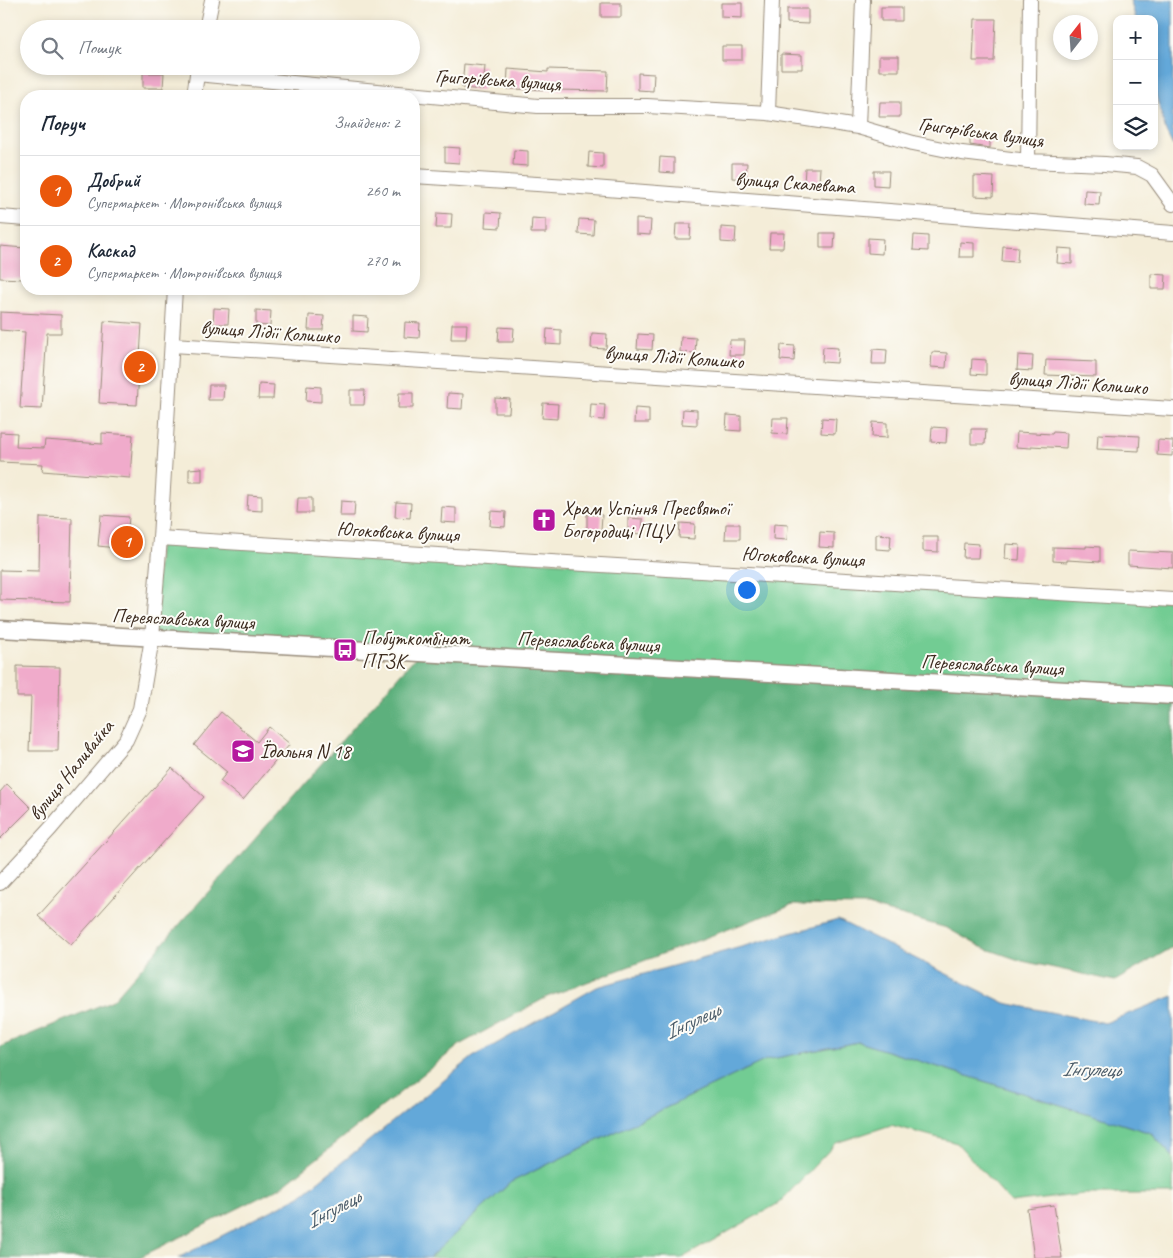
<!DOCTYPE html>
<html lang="uk">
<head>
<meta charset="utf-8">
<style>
  body { margin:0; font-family:Caveat,sans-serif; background:#f2f2f3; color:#1f2937 }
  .controls { position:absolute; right:15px; top:15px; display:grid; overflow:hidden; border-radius:10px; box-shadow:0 2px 8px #0003 }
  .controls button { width:45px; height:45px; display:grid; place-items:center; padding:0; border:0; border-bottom:1px solid #e0e1e3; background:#fff; color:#1f2937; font:25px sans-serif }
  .compass { position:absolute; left:1053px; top:15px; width:45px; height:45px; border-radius:50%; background:#fff; box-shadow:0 2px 8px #0003; rotate:17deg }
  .you { position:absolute; left:746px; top:589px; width:18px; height:18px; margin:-12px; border:4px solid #fff; border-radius:50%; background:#1a73e8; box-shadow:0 0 0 8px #1a73e833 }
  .badge { display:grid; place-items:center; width:32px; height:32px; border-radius:50%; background:#ea580c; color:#fff; font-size:16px; font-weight:700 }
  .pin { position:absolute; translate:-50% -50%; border:2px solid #fff; box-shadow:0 1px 5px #0006 }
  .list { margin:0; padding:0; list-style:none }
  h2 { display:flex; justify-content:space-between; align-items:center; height:65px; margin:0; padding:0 20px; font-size:21px }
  h2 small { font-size:16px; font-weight:400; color:#747a83 }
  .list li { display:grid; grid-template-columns:32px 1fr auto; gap:15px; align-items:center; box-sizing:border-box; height:70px; padding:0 20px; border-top:1px solid #e0e1e3 }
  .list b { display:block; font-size:19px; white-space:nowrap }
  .list p { margin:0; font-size:16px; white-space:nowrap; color:#747a83 }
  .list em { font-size:16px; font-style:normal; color:#747a83 }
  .icon { flex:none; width:28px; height:28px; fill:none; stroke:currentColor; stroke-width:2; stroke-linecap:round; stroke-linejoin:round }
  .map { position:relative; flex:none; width:1173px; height:1258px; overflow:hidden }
  .search { position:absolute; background:#fff; box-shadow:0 2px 8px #0003; left:20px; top:20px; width:400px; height:55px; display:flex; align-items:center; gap:12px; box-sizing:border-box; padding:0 18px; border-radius:28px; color:#747a83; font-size:19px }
  .panel { position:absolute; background:#fff; box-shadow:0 2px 8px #0003; left:20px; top:90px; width:400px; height:205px; border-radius:20px }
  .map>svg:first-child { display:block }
  .green { fill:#72cc93; stroke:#567b58 }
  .forest { fill:#5db07d; stroke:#4c6d4e }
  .water { fill:#64a8d9; stroke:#50697c }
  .building { fill:#f0abcb }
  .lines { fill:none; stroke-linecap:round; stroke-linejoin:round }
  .minor-casing { stroke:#988c7b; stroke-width:16 }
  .tertiary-casing { stroke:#988c7b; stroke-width:19 }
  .minor { stroke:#fff; stroke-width:14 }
  .tertiary { stroke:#fff; stroke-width:16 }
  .labels { text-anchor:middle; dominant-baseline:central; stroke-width:4; stroke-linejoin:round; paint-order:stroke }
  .street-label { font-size:20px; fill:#3b2a1e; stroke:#fdfcf7 }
  .poi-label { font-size:20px; fill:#3b2a1e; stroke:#fdfcf7; text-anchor:start }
  .water-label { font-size:21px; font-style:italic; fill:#4b5c69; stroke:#fdfcf7 }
</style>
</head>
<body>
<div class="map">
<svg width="1173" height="1258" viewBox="0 0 1173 1258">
  <rect width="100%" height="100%" fill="#fdfcf7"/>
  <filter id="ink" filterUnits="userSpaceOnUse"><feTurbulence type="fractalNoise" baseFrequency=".02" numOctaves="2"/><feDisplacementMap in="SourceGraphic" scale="10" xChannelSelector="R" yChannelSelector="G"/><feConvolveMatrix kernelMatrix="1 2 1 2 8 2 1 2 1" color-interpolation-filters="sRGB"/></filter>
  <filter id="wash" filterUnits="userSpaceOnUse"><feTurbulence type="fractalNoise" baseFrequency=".0096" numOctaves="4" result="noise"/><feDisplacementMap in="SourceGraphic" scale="20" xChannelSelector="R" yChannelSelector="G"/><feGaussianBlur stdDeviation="1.12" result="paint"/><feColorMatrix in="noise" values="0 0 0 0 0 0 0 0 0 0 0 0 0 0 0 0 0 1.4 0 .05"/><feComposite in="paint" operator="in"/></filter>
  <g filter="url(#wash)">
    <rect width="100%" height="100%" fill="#f4edd8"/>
    <!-- green -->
    <path class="green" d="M 160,538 L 1173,601 L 1173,696 L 152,638 Z
      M 858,1042 L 1151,1133 L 1173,1157 L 1173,1194 L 1083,1194 L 1011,1203 L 957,1143 L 891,1125 L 836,1143 L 779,1203 L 682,1258 L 429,1258 L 511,1182 L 766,1060 Z"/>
    <!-- forest -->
    <path class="forest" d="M 418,654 L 1173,696 L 1173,947 L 1115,981 L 1022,961 L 981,947 L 947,928 L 867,906 L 793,905 L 547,997 L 461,1044 L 281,1187 L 138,1258 L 0,1258 L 0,1047 L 113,1000 Z"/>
    <!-- water -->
    <path class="water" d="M 1130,0 L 1173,0 L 1173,146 L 1166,132 L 1154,88 L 1154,19 L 1136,19 Z
      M 838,920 L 1005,1003 L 1105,1023 L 1173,996 L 1173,1157 L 1151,1133 L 858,1042 L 766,1060 L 511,1182 L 429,1258 L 178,1258 L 300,1196 L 473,1057 L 597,987 Z"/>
    <g id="blocks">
      <!-- building -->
      <path class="building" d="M 601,3 L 621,3 L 621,17 L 601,17 Z
        M 721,3 L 742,3 L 742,18 L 721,17 Z
        M 881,7 L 902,7 L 902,21 L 881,21 Z
        M 787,9 L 808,9 L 808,24 L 787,23 Z
        M 975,19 L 996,19 L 994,61 L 973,61 Z
        M 722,46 L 742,46 L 742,60 L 722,60 Z
        M 781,54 L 802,55 L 802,69 L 781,69 Z
        M 879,56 L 899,56 L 899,71 L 879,71 Z
        M 464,64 L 485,66 L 483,90 L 462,88 Z
        M 508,69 L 548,72 L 548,69 L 608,71 L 607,91 L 507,89 Z
        M 143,73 L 164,73 L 163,88 L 143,88 Z
        M 638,73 L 654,74 L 653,91 L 638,90 Z
        M 880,102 L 900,102 L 900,117 L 879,117 Z
        M 970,134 L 990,135 L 990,148 L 970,145 Z
        M 445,147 L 460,148 L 459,163 L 445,162 Z
        M 514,150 L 528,151 L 528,166 L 513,165 Z
        M 589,152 L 603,153 L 603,168 L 588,167 Z
        M 660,157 L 674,158 L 674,173 L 659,172 Z
        M 732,163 L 747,163 L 746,179 L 732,178 Z
        M 805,168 L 820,168 L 819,183 L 804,183 Z
        M 874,171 L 889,171 L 888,186 L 874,185 Z
        M 974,176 L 994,177 L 993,197 L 974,196 Z
        M 1085,190 L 1100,191 L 1099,205 L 1084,204 Z
        M 486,212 L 501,213 L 500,228 L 485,227 Z
        M 437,213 L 452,214 L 451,228 L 436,228 Z
        M 532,218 L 546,219 L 546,233 L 531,233 Z
        M 579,219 L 594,220 L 593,235 L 578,234 Z
        M 636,219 L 651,220 L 650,235 L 636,234 Z
        M 676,224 L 691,224 L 690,239 L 675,239 Z
        M 721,227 L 736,228 L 735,243 L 721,242 Z
        M 770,233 L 784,233 L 783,248 L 769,248 Z
        M 820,233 L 835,233 L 834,248 L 820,248 Z
        M 914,235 L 928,236 L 928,251 L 913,250 Z
        M 868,238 L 883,239 L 882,254 L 868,253 Z
        M 960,242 L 974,243 L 974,257 L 959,257 Z
        M 0,246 L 25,248 L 23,279 L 0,278 Z
        M 1003,246 L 1018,247 L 1017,262 L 1002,261 Z
        M 1058,248 L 1072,249 L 1072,264 L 1057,263 Z
        M 1151,274 L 1166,275 L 1165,289 L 1151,289 Z
        M 214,308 L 229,309 L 228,324 L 213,324 Z
        M 256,310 L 271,311 L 270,326 L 256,325 Z
        M 0,312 L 61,315 L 61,333 L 47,333 L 42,409 L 20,408 L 25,332 L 0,330 Z
        M 309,315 L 324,316 L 323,330 L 308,330 Z
        M 353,316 L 368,317 L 367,332 L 353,331 Z
        M 104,321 L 142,324 L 137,405 L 99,403 Z
        M 405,322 L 420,323 L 419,338 L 404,337 Z
        M 452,324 L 467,324 L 466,339 L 451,339 Z
        M 499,327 L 514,328 L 513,342 L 498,342 Z
        M 547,329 L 561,330 L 561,345 L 546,344 Z
        M 592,333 L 607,334 L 606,349 L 591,348 Z
        M 638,334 L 653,335 L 652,350 L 637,349 Z
        M 681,337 L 696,338 L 695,353 L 680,352 Z
        M 730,340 L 745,340 L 744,355 L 729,355 Z
        M 781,345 L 795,346 L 794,361 L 780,360 Z
        M 823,347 L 838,348 L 837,363 L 822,362 Z
        M 873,349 L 887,350 L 886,364 L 872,364 Z
        M 932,352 L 947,353 L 946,368 L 931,367 Z
        M 1018,355 L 1033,356 L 1032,371 L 1017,370 Z
        M 972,359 L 986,360 L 986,375 L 971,374 Z
        M 1046,360 L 1096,362 L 1096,377 L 1045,375 Z
        M 259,384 L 274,385 L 273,399 L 258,399 Z
        M 209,385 L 224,385 L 223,400 L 208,400 Z
        M 307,386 L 321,387 L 321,402 L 306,401 Z
        M 350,390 L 365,390 L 364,405 L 350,405 Z
        M 399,393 L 413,393 L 413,408 L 398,408 Z
        M 448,393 L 463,394 L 462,409 L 447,408 Z
        M 495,398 L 510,399 L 509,413 L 495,413 Z
        M 543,403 L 558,404 L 557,419 L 542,418 Z
        M 591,404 L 605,405 L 604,420 L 590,419 Z
        M 635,408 L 649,409 L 649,423 L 634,423 Z
        M 683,409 L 697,410 L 697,425 L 682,424 Z
        M 727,415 L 741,416 L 741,431 L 726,430 Z
        M 773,418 L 788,418 L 787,434 L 772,433 Z
        M 822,418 L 836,419 L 835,434 L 821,433 Z
        M 873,422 L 887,423 L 887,438 L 872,437 Z
        M 932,427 L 947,428 L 946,443 L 931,442 Z
        M 971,429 L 986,429 L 985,444 L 971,444 Z
        M 0,432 L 17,433 L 16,447 L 44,448 L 45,440 L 102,444 L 102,433 L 133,435 L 130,478 L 42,471 L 43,464 L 0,462 Z
        M 1017,432 L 1052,434 L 1053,432 L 1067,433 L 1066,448 L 1031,446 L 1031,448 L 1016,447 Z
        M 1098,434 L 1140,436 L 1139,451 L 1097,449 Z
        M 1158,440 L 1173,441 L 1172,456 L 1157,455 Z
        M 202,468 L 202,482 L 189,482 L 189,469 Z
        M 248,495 L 262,496 L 262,511 L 247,510 Z
        M 298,498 L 312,498 L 312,513 L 297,513 Z
        M 341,501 L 355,502 L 354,516 L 340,516 Z
        M 396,502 L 411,503 L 410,518 L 395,517 Z
        M 442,507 L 456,508 L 456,523 L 441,522 Z
        M 537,510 L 552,511 L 551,526 L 536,525 Z
        M 491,511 L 506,512 L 505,527 L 490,526 Z
        M 587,514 L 602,515 L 601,530 L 587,529 Z
        M 101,515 L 129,517 L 126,549 L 98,546 Z
        M 40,517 L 72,518 L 70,602 L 0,600 L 0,570 L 39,571 Z
        M 628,518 L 643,519 L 642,534 L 628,533 Z
        M 680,523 L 695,524 L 694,539 L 679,538 Z
        M 726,524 L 740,524 L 740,539 L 725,539 Z
        M 774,524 L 788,525 L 787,540 L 773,539 Z
        M 820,532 L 834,533 L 834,548 L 819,547 Z
        M 876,534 L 891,535 L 890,550 L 876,549 Z
        M 923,537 L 938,537 L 938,552 L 923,551 Z
        M 964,543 L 979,544 L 978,558 L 963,558 Z
        M 1006,544 L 1020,545 L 1019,560 L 1005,559 Z
        M 1086,546 L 1100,547 L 1100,562 L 1067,560 L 1067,562 L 1053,561 L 1053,547 L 1086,548 Z
        M 1128,551 L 1173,553 L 1173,568 L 1128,565 Z
        M 17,666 L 60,667 L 58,751 L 29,751 L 31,697 L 17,697 Z
        M 221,712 L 257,742 L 269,727 L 290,744 L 243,800 L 220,781 L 227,772 L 194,745 Z
        M 172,768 L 204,797 L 71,945 L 38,916 Z
        M 7,784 L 31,808 L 0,839 L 0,792 Z
        M 1054,1205 L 1062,1258 L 1034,1258 L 1027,1209 Z"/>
    </g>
  </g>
  <g filter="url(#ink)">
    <use href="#blocks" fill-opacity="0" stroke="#988c7b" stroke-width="1"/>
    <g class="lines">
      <!-- minor casing -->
      <g class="minor-casing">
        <path id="minor" d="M 206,29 L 212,0
          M 197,74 L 538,106 L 647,106 L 768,113 L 858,127 L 913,143 L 962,153 L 1028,161 L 1105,164 L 1137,167 L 1152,175 L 1173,204
          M 194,96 L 198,67
          M 768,113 L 772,0
          M 858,127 L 863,0
          M 1028,161 L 1030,0
          M 414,176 L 568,186 L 1173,233
          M 0,217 L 26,219
          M 173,345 L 1173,409
          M 160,538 L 1173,600
          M 0,883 L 50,829 L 126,740 L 140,709 L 152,638 L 160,538 L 175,289"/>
      </g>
      <!-- tertiary casing -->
      <g class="tertiary-casing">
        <path id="tertiary" d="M 0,629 L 1173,696"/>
      </g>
      <!-- minor -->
      <use href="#minor" class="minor"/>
      <!-- tertiary -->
      <use href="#tertiary" class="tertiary"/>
    </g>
  </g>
  <!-- icons -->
  <defs>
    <g id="church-square" transform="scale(1.25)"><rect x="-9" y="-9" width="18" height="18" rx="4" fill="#b5179e" stroke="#fdfcf7"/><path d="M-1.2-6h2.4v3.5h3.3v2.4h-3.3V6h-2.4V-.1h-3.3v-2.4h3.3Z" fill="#fff"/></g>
    <g id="bus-square" transform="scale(1.25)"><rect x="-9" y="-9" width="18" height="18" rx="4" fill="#b5179e" stroke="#fdfcf7"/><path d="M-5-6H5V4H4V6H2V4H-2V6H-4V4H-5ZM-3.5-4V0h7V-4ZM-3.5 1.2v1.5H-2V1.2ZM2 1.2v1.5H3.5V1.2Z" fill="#fff"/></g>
    <g id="school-square" transform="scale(1.25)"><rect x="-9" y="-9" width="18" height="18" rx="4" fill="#b5179e" stroke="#fdfcf7"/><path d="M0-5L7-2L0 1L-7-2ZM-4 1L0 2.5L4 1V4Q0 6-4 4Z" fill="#fff"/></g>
  </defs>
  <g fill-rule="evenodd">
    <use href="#church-square" x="544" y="520"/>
    <use href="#bus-square" x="345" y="650"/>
    <use href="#school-square" x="243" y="751"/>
  </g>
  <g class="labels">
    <!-- street labels -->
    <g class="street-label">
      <text transform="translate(498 80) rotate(4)">Григорівська вулиця</text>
      <text transform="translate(981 132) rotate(8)">Григорівська вулиця</text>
      <text transform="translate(795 183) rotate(4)">вулиця Скалевата</text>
      <text transform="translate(270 332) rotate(4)">вулиця Лідії Колишко</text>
      <text transform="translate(674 357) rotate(4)">вулиця Лідії Колишко</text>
      <text transform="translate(1078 383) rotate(4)">вулиця Лідії Колишко</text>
      <text transform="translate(398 532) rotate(3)">Югоковська вулиця</text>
      <text transform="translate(803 557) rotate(3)">Югоковська вулиця</text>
      <text transform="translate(183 619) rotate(3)">Переяславська вулиця</text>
      <text transform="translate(588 642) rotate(3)">Переяславська вулиця</text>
      <text transform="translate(992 665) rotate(3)">Переяславська вулиця</text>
      <text transform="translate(71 770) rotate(-51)">вулиця Наливайка</text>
    </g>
    <!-- poi labels -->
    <g class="poi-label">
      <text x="562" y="508">Храм Успіння Пресвятої<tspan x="562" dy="23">Богородиці ПЦУ</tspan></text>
      <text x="362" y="638">Побуткомбінат<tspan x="362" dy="23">ПГЗК</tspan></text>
      <text x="260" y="751">Їдальня N 18</text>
    </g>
    <!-- water labels -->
    <g class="water-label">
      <text transform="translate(692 1021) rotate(-25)">Інгулець</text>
      <text transform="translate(1091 1069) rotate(1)">Інгулець</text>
      <text transform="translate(333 1209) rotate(-28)">Інгулець</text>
    </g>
  </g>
</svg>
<div class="controls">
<button>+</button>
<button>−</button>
<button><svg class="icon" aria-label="layers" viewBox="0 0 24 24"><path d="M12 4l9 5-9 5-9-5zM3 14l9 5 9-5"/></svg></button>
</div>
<svg class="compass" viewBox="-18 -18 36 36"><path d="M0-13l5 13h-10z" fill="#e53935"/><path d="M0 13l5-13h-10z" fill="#747a83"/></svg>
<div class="you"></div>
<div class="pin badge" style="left:127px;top:542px">1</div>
<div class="pin badge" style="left:140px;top:367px">2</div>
<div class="search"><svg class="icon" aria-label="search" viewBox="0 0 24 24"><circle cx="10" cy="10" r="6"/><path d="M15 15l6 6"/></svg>Пошук</div>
<section class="panel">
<h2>Поруч<small>Знайдено: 2</small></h2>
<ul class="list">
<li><span class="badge">1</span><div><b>Добрий</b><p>Супермаркет · Мотронівська вулиця</p></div><em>260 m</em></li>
<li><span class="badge">2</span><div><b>Каскад</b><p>Супермаркет · Мотронівська вулиця</p></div><em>270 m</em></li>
</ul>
</section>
</div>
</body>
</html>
